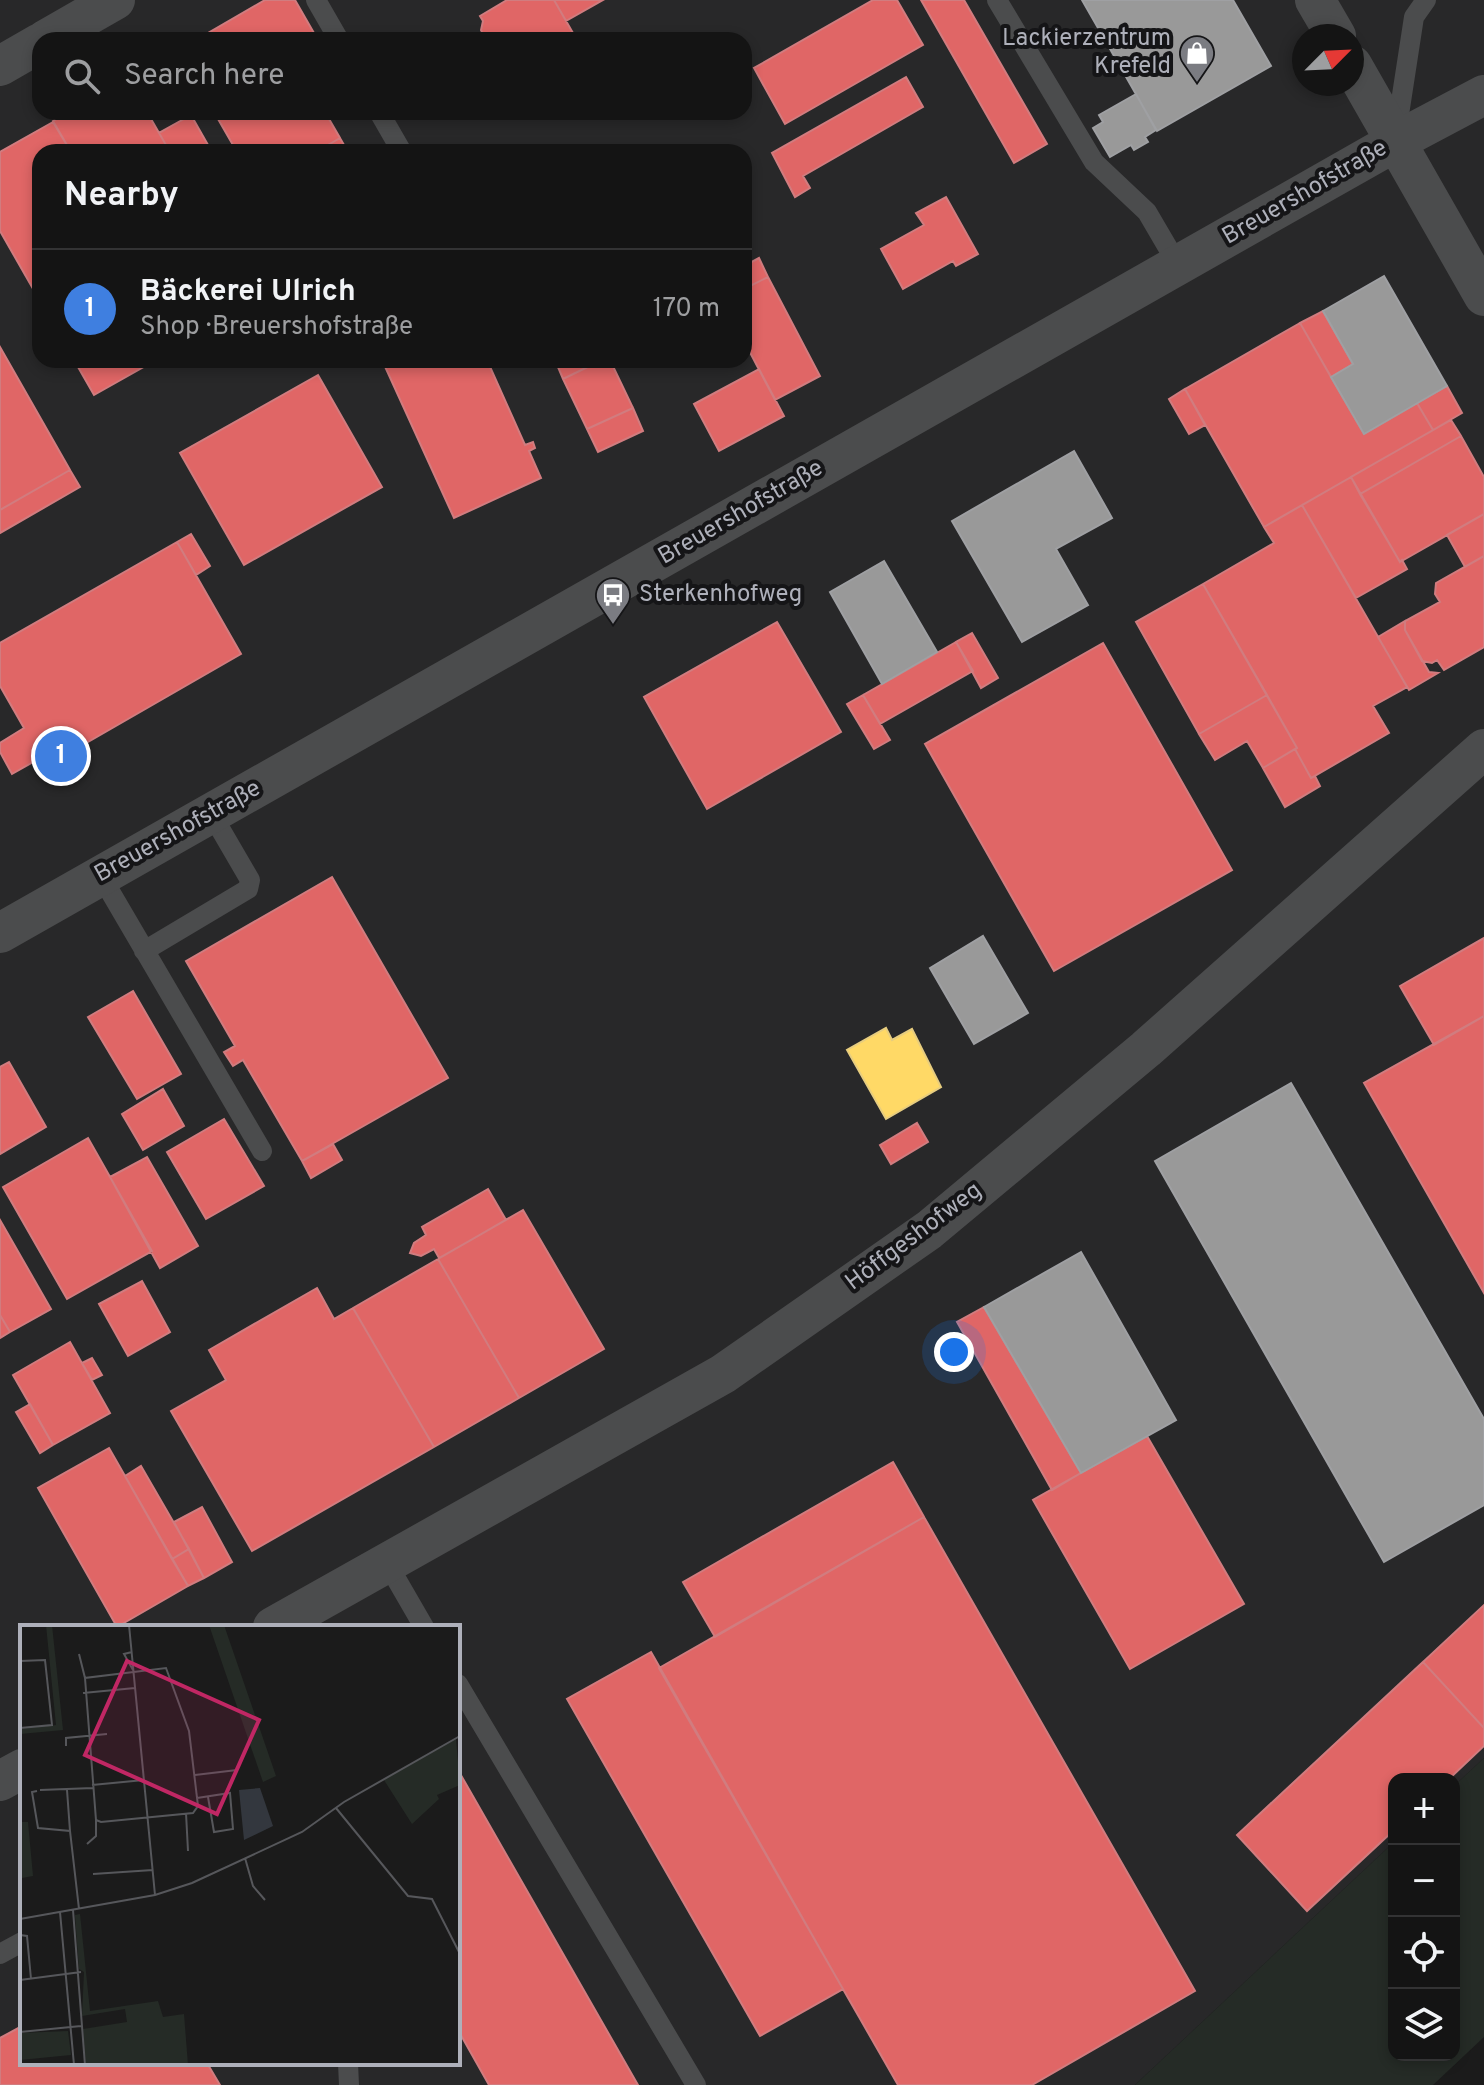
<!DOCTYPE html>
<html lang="en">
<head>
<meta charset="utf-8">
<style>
  body { margin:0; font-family:Overpass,sans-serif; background:#1d1d1d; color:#f1f3f6 }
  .controls { position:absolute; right:24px; bottom:24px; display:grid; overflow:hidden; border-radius:16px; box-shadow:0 4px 12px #0003 }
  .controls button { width:72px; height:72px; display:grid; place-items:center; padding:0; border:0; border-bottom:2px solid #333334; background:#141414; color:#f1f3f6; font:40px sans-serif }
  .compass { position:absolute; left:1292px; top:24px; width:72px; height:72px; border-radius:50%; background:#141414; box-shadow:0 4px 12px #0003; rotate:66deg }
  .you { position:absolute; left:954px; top:1352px; width:28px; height:28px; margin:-20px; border:6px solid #fff; border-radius:50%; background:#1a73e8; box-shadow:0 0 0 12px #1a73e833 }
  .badge { display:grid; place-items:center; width:52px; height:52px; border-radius:50%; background:#8c9099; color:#fff; font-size:26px; font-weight:700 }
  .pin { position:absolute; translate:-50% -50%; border:4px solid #fff; box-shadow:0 2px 8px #0006 }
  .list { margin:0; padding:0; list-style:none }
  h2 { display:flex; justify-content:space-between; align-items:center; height:104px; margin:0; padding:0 32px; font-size:34px }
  h2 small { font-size:26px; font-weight:400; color:#9d9ea0 }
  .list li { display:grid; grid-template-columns:52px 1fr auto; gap:24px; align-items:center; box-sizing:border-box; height:120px; padding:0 32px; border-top:2px solid #333334 }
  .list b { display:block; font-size:30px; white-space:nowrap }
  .list p { margin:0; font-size:26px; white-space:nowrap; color:#9d9ea0 }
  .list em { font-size:26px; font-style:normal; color:#9d9ea0 }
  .icon { flex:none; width:44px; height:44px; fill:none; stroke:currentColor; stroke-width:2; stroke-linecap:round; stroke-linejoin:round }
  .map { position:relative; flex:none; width:1484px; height:2085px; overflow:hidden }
  .search { position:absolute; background:#141414; box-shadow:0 4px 12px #0003; left:32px; top:32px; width:720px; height:88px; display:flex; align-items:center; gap:20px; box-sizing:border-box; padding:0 28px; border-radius:24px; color:#9d9ea0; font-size:30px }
  .panel { position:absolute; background:#141414; box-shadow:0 4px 12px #0003; left:32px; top:144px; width:720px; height:224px; border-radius:24px }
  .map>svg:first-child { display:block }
  .built { fill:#282829; fill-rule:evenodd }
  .green { fill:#252b26 }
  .homes { fill:#ffd966; stroke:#e7cd7f; stroke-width:2 }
  .shops { fill:#e06666; stroke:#d17c7f; stroke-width:2 }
  .industry { fill:#999; stroke:#9fa0a3; stroke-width:2 }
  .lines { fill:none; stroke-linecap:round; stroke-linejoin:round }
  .service { stroke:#4b4c4d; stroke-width:20 }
  .minor { stroke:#4b4c4d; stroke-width:40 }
  .labels { text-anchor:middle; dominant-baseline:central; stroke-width:8; stroke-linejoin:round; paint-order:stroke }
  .poi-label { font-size:24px; fill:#aeb0ba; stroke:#151517; text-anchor:end }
  .street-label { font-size:24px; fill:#aeb0ba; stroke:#151517 }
  .inset-road { fill:none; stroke:#56575b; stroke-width:2 }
  .view { fill:#c02764; fill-opacity:0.15; stroke:#c02764; stroke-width:4 }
  .inset-edge { fill:none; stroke:#aeb0ba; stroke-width:4 }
</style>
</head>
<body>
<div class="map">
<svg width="1484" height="2085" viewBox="0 0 1484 2085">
  <rect width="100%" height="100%" fill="#1b1b1b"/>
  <!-- built -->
  <path class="built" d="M 0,0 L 1484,0 L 1484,1758 L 1454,1786 L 1454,1779 L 1394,1779 L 1394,1842 L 1135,2085 L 0,2085 ZM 1304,36 L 1352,36 L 1352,84 L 1304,84 ZM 40,40 L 744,40 L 744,112 L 40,112 ZM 40,152 L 744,152 L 744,360 L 40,360 ZM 22,1627 L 458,1627 L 458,2063 L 22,2063 Z"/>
  <!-- green -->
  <path class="green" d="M 1484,1758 L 1484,2037 L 1433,2085 L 1135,2085 L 1394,1842 L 1394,2055 L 1454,2055 L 1454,1786 Z"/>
  <!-- homes -->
  <path class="homes" d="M 886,1028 L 892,1040 L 912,1029 L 941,1087 L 886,1119 L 847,1050 Z"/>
  <!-- shops -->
  <path class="shops" d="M 265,0 L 295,0 L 318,40 L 196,40 Z
    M 507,0 L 554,0 L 577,40 L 486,40 L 481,30 L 483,21 L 480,16 Z
    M 554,0 L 603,0 L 566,21 Z
    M 873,0 L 897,0 L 923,45 L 785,124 L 754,68 Z
    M 921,0 L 964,0 L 1047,144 L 1014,163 Z
    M 906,77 L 923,107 L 803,176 L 810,188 L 795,197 L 772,153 Z
    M 69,112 L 147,112 L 170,152 L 71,152 L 53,121 Z
    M 214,112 L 325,112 L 340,138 L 316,152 L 237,152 Z
    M 191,115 L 212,152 L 170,152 L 159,133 Z
    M 53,122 L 71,152 L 40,152 L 40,301 L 0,231 L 0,152 Z
    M 340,138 L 348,152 L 316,152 Z
    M 946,197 L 978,254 L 956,266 L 953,261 L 903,289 L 881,249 L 924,225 L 916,213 Z
    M 759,258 L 768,277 L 744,289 L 744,266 Z
    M 768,277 L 820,376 L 775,400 L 744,341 L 744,289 Z
    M 1323,311 L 1353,364 L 1331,377 L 1300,323 Z
    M 1300,323 L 1364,434 L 1417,403 L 1433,430 L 1264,527 L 1185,389 Z
    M 0,347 L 70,470 L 0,510 Z
    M 74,360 L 156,360 L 94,395 Z
    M 382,360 L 487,360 L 525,445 L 533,442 L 535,448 L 529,451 L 541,478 L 454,518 Z
    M 555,360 L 602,360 L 563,379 Z
    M 602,360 L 610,360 L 633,408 L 587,429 L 563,379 Z
    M 759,369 L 784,416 L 719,451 L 694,404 Z
    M 318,375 L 382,487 L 244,565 L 180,453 Z
    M 1447,386 L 1462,413 L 1433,430 L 1417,403 Z
    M 1185,389 L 1205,425 L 1189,434 L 1169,399 Z
    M 633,408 L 643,431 L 598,452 L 587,429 Z
    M 1451,420 L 1461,436 L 1360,494 L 1351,477 Z
    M 1461,436 L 1484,477 L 1484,514 L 1400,562 L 1360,494 Z
    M 70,470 L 80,487 L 0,533 L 0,510 Z
    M 1351,477 L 1400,562 L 1402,560 L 1407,569 L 1356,598 L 1302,505 Z
    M 1302,505 L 1407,687 L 1373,706 L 1389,733 L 1311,778 L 1295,749 L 1297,748 L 1203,584 L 1274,543 L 1264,527 Z
    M 1484,514 L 1484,556 L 1465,567 L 1447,535 Z
    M 191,534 L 210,566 L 196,575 L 177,542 Z
    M 177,542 L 241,654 L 55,761 L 42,757 L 12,774 L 0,752 L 0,743 L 24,728 L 0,686 L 0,643 Z
    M 1484,556 L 1484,647 L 1444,670 L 1437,660 L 1432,663 L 1422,661 L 1405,630 L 1405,621 L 1440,602 L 1435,594 L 1436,583 Z
    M 1203,584 L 1267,695 L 1199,734 L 1136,622 Z
    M 1405,621 L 1405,630 L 1429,672 L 1438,673 L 1409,690 L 1378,637 Z
    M 777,622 L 841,732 L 707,809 L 644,697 Z
    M 972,633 L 998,678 L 981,688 L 956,642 Z
    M 956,642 L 973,671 L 880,724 L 863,695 Z
    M 1103,643 L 1232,870 L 1054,971 L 925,744 Z
    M 863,695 L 890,740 L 874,749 L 847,704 Z
    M 1267,695 L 1297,748 L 1263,768 L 1247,741 L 1215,760 L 1199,734 Z
    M 1295,749 L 1311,778 L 1315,776 L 1320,786 L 1285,807 L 1263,768 Z
    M 332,877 L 448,1078 L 302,1161 L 243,1060 L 233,1066 L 224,1052 L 235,1046 L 186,961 Z
    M 1484,938 L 1484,1016 L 1434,1045 L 1400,986 Z
    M 133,991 L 181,1074 L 137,1099 L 88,1017 Z
    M 1484,1016 L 1484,1293 L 1364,1083 Z
    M 9,1062 L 46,1127 L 0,1154 L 0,1067 Z
    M 163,1089 L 184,1126 L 143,1150 L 122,1114 Z
    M 224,1119 L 264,1186 L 206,1219 L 167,1152 Z
    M 917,1123 L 928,1142 L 891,1164 L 880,1145 Z
    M 88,1138 L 152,1251 L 67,1299 L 3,1187 Z
    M 333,1144 L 342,1160 L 311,1178 L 302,1161 Z
    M 147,1157 L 198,1246 L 160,1268 L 110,1177 Z
    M 488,1189 L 506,1220 L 439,1258 L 434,1249 L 421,1256 L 410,1253 L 414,1243 L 426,1235 L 422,1227 Z
    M 523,1210 L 604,1349 L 519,1398 L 438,1259 Z
    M 0,1220 L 51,1309 L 10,1332 L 0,1315 Z
    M 438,1259 L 519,1398 L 434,1447 L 353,1308 Z
    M 142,1281 L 170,1332 L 128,1356 L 99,1304 Z
    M 317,1288 L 334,1319 L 353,1308 L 434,1447 L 252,1551 L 171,1411 L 226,1380 L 209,1350 Z
    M 984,1307 L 1081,1473 L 1052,1490 L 957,1322 Z
    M 0,1315 L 10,1332 L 0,1338 Z
    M 70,1342 L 110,1413 L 53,1445 L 13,1375 Z
    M 92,1358 L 102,1375 L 92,1380 L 82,1363 Z
    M 30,1404 L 53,1445 L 40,1453 L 16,1412 Z
    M 1147,1436 L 1244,1604 L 1130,1669 L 1033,1500 Z
    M 109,1448 L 188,1586 L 117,1627 L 38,1488 Z
    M 893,1462 L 924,1517 L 715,1637 L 683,1582 Z
    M 141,1466 L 189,1549 L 172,1559 L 125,1476 Z
    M 202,1507 L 232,1562 L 204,1578 L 174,1522 Z
    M 924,1517 L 1195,1991 L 1032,2085 L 898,2085 L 659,1668 Z
    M 189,1549 L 204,1578 L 188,1586 L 172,1559 Z
    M 1484,1605 L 1484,1728 L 1423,1662 Z
    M 651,1652 L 843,1989 L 760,2036 L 567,1699 Z
    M 1423,1662 L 1484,1728 L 1484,1746 L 1449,1779 L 1394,1779 L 1394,1830 L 1307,1911 L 1237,1835 Z
    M 458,1770 L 638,2085 L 489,2085 L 458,2030 Z
    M 22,2026 L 22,2063 L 207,2063 L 220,2085 L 0,2085 L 0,2038 Z"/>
  <!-- industry -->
  <path class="industry" d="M 1082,0 L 1233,0 L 1271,66 L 1157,131 Z
    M 1136,94 L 1156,130 L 1145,137 L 1148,142 L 1134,150 L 1131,145 L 1110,157 L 1093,128 L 1103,122 L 1099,115 Z
    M 1384,276 L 1447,386 L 1364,434 L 1331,377 L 1353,364 L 1323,311 Z
    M 1074,451 L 1112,518 L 1056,549 L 1088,605 L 1022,642 L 952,521 Z
    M 884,561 L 937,652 L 882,684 L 830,592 Z
    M 983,936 L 1028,1013 L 974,1044 L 930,968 Z
    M 1291,1083 L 1484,1419 L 1484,1505 L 1384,1562 L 1155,1161 Z
    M 1081,1252 L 1176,1420 L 1081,1473 L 984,1307 Z"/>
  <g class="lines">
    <!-- service -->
    <path class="service" d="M 316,0 L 339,40
      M 997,0 L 1094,162 L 1147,212 L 1178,265
      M 379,112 L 402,152
      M 1396,134 L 1414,17 L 1426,0
      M 101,876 L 262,1151
      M 144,951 L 248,889 L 250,880 L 211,813
      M 387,1563 L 424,1627
      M 458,1684 L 696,2085
      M 0,1954 L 22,1942
      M 348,2063 L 349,2085"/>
    <!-- minor -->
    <path class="minor" d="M 1315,0 L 1336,36
      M 45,40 L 115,0
      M 1352,65 L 1484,296
      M 0,66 L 40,43
      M 0,933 L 1395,142 L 1484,95
      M 273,1627 L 723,1374 L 929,1230 L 1146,1049 L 1484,749
      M 0,1781 L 22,1769"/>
  </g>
  <!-- icons -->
  <defs>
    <g id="shop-pin" transform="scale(1.8)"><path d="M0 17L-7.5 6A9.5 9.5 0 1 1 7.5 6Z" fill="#7b7c82" stroke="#151517"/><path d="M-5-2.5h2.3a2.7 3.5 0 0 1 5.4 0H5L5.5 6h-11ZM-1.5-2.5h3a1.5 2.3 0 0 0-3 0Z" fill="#fff"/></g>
    <g id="bus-pin" transform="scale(1.8)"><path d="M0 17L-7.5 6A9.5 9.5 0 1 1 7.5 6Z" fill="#7b7c82" stroke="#151517"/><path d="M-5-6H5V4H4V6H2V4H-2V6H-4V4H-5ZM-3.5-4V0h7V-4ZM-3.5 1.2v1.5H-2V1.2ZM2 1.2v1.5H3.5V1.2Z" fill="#fff"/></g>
  </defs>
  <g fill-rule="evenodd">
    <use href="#shop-pin" x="1197" y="53"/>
    <use href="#bus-pin" x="613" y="595"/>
  </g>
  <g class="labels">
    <!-- poi labels -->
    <g class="poi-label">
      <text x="1171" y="39">Lackierzentrum<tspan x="1171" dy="28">Krefeld</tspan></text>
      <text x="639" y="595" text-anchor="start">Sterkenhofweg</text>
    </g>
    <!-- street labels -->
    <g class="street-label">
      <text transform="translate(1305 193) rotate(-30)">Breuershofstraße</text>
      <text transform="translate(741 513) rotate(-30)">Breuershofstraße</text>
      <text transform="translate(178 832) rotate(-29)">Breuershofstraße</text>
      <text transform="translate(914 1237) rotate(-37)">Höffgeshofweg</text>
    </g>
  </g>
  <!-- overview -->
  <g transform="translate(20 1625)">
    <rect width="440" height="440" fill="#1b1b1b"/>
    <path d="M 26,0 L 32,0 L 43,105 L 0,109 L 0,104 L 36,100 ZM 189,0 L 204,0 L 256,151 L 243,157 ZM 436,114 L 440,160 L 417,170 L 419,174 L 392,199 L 364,155 ZM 0,197 L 8,197 L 13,251 L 2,253 ZM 60,289 L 70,386 L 138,376 L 143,392 L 164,389 L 168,440 L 66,440 L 63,404 L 107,397 L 105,384 L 62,391 L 64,347 L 59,344 L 55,290 ZM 48,406 L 51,430 L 0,435 L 0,408 Z" fill="#252b26"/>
    <path d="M 240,163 L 253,201 L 224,215 L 219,165 Z" fill="#33373e"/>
    <path class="inset-road" d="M 109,0 L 135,270M 112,27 L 104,29 L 113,45M 59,29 L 65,53M 0,36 L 25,35 L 32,100 L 0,103M 146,43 L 169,106 L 178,181 L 173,188 L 81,197 L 76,195 L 65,53 ZM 63,68 L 115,63M 46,121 L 46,113 L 87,109M 175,150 L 217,145M 72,160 L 124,155M 20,165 L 73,163M 47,165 L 50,206M 17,166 L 12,167 L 18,203 L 50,206 L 59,284M 177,173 L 210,168 L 213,204 L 194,207 L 188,172M 316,183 L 388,271 L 412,274 L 440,329M 166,188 L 168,226M 67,219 L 76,211 L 76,195M 225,233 L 233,261 L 245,275M 73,249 L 133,245M 53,285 L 65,440M 40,287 L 54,440M 0,294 L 135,270 L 172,258 L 282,207 L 324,177 L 440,111M 0,310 L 7,311 L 11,354M 0,355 L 61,347M 0,407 L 61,401"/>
    <path class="view" d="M 107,36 L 239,95 L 197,189 L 65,130 Z"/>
    <rect width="440" height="440" class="inset-edge"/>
  </g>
</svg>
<div class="controls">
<button>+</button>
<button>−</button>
<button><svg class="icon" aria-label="locate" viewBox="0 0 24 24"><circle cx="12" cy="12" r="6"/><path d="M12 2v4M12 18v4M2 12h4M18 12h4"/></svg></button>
<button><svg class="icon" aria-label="layers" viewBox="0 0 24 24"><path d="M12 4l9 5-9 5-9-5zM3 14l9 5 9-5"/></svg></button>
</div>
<svg class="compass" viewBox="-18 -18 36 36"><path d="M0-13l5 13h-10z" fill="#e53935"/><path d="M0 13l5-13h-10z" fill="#9d9ea0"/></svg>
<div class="you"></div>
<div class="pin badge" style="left:61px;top:756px;background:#3f7fe0">1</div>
<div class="search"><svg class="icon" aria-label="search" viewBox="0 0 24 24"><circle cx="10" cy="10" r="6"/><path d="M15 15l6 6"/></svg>Search here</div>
<section class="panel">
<h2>Nearby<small></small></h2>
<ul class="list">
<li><span class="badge" style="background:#3f7fe0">1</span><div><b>Bäckerei Ulrich</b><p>Shop · Breuershofstraße</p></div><em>170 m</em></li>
</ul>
</section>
</div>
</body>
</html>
